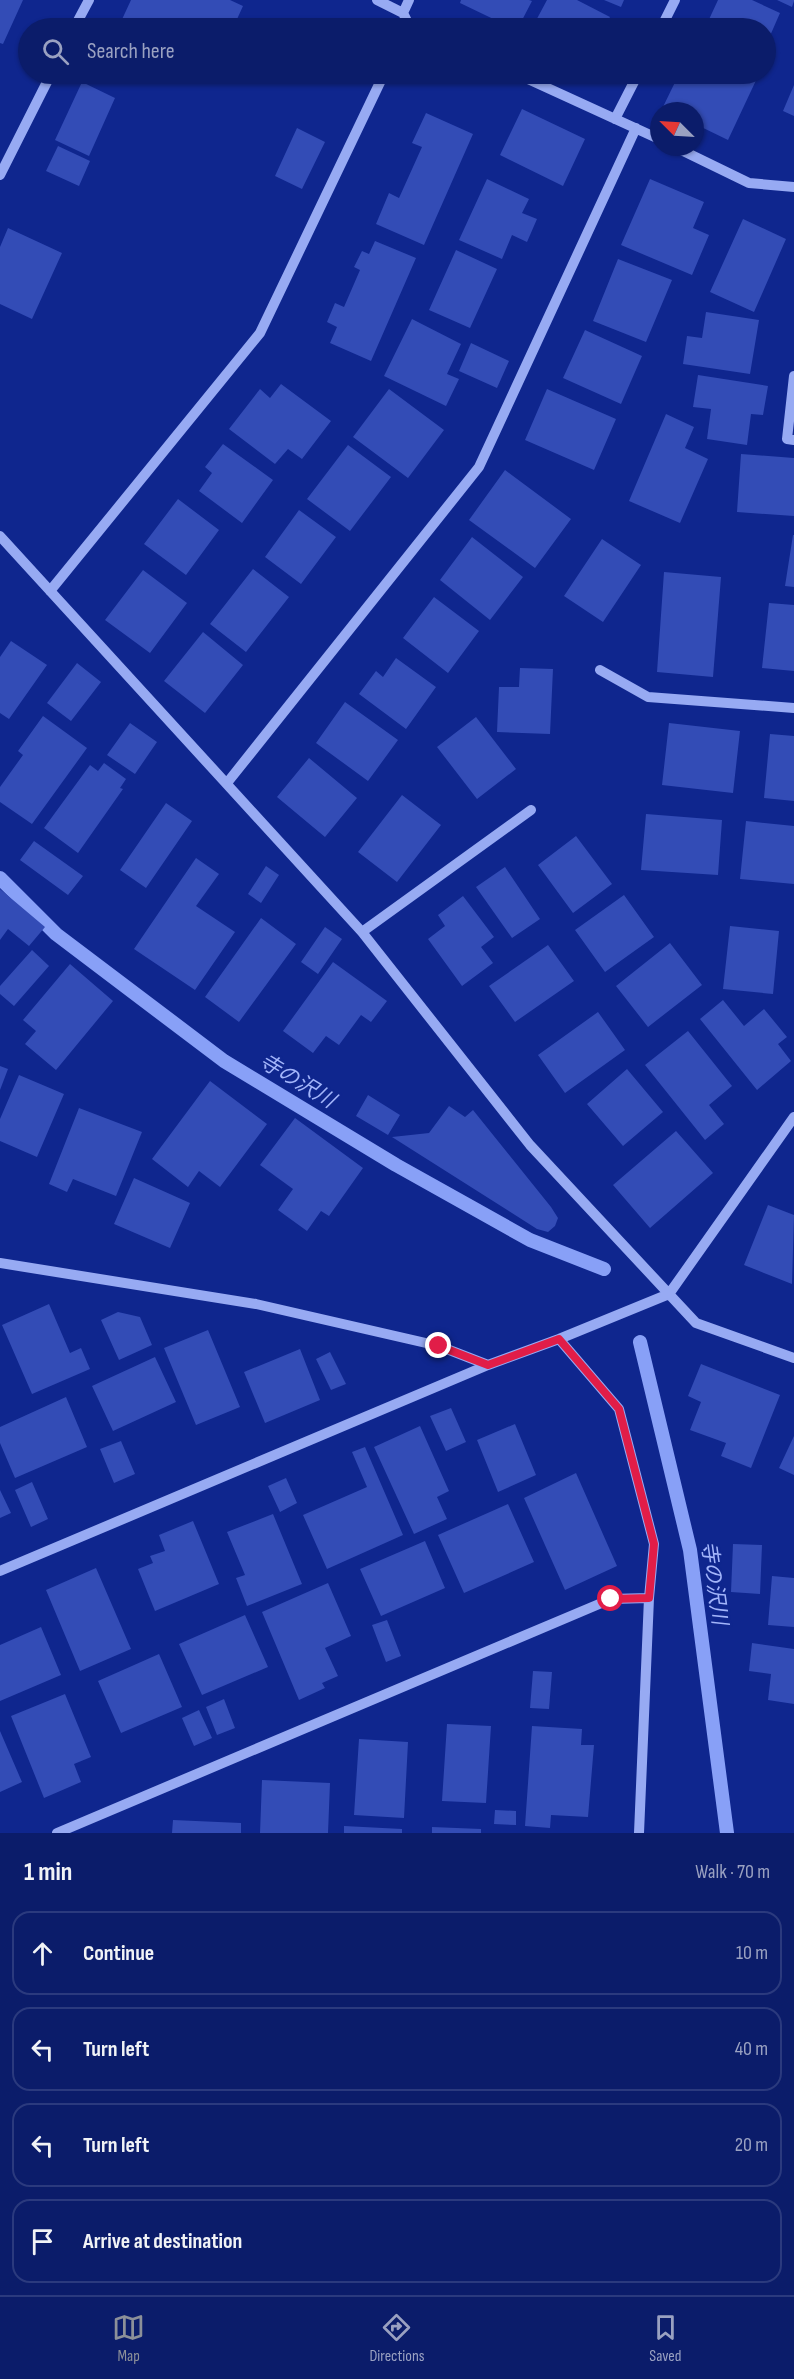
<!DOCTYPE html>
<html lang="en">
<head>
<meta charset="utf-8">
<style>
  body { margin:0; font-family:"Sofia Sans Condensed","Noto Sans JP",sans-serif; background:#142570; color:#f1f3f6 }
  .compass { position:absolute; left:650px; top:102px; width:54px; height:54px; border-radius:50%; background:#0b1c6a; box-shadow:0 2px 4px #0004; rotate:294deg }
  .stop { position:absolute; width:18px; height:18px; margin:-14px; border:4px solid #e11d48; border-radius:50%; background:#fff }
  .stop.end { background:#e11d48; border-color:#fff; box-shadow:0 2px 6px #0008 }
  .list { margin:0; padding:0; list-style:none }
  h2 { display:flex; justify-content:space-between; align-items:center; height:78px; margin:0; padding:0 24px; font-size:26px }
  h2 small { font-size:20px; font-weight:400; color:#9aa1c1 }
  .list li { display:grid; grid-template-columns:39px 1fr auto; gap:18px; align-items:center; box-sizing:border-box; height:84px; margin:0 12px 12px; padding:0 12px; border:2px solid #2b3a7e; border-radius:18px }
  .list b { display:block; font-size:22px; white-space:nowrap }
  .list em { font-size:20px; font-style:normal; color:#9aa1c1 }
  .icon { flex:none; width:33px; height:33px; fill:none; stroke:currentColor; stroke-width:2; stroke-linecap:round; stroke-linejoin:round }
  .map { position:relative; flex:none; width:794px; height:1833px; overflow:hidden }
  .search { position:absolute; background:#0b1c6a; box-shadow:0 2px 4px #0004; left:18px; right:18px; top:18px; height:66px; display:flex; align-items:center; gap:15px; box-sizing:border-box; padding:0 21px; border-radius:33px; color:#9aa1c1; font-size:22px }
  .sheet { height:462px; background:#0b1c6a }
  nav { display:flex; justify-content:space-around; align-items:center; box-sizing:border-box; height:84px; border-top:2px solid #2b3a7e; background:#0b1c6a; font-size:16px; color:#9aa1c1 }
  nav a { display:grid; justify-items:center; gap:3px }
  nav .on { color:#8c9099 }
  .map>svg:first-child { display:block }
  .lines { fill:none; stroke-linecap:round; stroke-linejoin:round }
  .stream { stroke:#88a0f7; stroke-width:14 }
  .building { fill:#334cb6 }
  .minor { stroke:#97aaf3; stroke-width:10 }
  .route { stroke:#e11d48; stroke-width:8 }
  .labels { text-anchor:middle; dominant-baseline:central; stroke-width:4.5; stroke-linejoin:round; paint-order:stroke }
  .water-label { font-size:21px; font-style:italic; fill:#a3b5fa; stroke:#0f268e }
</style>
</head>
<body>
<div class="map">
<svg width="794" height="1833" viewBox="0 0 794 1833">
  <rect width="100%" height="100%" fill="#0f268e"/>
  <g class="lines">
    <!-- stream -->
    <path class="stream" d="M 0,878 L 56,934 L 224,1061 L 396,1165 L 530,1240 L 604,1269
      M 640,1342 L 690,1550 L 727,1833"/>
  </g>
  <!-- building -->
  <path class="building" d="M 0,0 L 23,0 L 3,44 L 0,43 Z
    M 131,0 L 230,0 L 243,6 L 233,28 L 210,28 L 191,20 L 187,28 L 118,28 Z
    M 461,0 L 529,0 L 532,1 L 518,28 L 512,28 L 460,3 Z
    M 547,0 L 577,0 L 610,17 L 604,28 L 532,28 Z
    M 604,0 L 624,0 L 621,7 Z
    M 718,0 L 752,0 L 780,13 L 766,45 L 766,28 L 705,28 Z
    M 777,0 L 794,0 L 794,1 L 792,7 Z
    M 340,20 L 357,28 L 336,28 Z
    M 679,74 L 759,74 L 728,140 L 695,124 L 695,111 L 662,109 Z
    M 82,82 L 115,98 L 89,156 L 55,140 Z
    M 794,85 L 794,116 L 783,111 Z
    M 522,109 L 585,139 L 563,186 L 500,155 Z
    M 426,113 L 473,134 L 424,245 L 376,224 L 389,193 L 399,198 L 422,147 L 412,143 Z
    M 297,128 L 325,142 L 302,189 L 275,176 Z
    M 58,146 L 90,161 L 79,186 L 46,171 Z
    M 487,179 L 529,199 L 522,213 L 537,219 L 527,242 L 512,235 L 502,259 L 459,240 Z
    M 650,179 L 704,202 L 693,228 L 709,235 L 692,275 L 621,245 Z
    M 743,219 L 786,239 L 754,312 L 710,292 Z
    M 8,228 L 62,253 L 32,319 L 0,304 L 0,247 Z
    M 375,241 L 416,258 L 371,361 L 330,343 L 337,327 L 327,322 L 335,303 L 344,307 L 360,270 L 354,267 L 362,251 L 369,254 Z
    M 456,250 L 497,269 L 470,328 L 429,310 Z
    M 618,259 L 672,280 L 646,342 L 593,321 Z
    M 706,312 L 759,320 L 750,374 L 683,364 L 687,336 L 702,338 Z
    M 412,319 L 461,344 L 447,374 L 459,379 L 446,406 L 384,376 Z
    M 585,330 L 642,356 L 621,404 L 563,378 Z
    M 471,343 L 509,361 L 497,388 L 459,371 Z
    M 698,375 L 768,386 L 763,415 L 751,414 L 747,445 L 707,439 L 711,409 L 693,407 Z
    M 281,384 L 331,421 L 302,459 L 288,449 L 275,464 L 229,429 L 260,389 L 270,398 Z
    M 389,389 L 444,430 L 408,478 L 353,437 Z
    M 547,389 L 616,419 L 594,470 L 525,440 Z
    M 666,414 L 694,427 L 685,448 L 708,459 L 680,523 L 629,501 Z
    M 223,444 L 273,480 L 242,523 L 199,491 L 212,473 L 205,467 Z
    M 348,445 L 391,477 L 350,531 L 307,499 Z
    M 741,454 L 794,458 L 794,516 L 737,512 Z
    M 505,470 L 571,519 L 535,568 L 469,520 Z
    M 178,499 L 219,530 L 186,575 L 144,544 Z
    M 299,510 L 336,537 L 301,584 L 265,557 Z
    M 793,535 L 794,535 L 794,587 L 785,586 Z
    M 472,537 L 523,577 L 490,620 L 440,580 Z
    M 602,539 L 641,565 L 603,622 L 564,596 Z
    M 253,569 L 289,597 L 246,652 L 210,624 Z
    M 143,570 L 187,603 L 150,653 L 105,620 Z
    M 664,572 L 721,577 L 713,677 L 657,672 Z
    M 434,597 L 479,631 L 448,673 L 403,638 Z
    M 769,603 L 794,605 L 794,671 L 762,668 Z
    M 203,632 L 243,665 L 205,713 L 164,681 Z
    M 11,641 L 47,665 L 9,719 L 0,713 L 0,657 Z
    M 396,658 L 436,687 L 406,729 L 359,694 L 376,671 L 383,677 Z
    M 77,663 L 101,682 L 71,721 L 47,703 Z
    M 520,668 L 553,669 L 550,734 L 497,732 L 499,687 L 519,687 Z
    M 345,702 L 398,740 L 368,781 L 316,743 Z
    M 43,716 L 87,748 L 32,824 L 0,802 L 0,787 L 23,755 L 18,751 Z
    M 476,717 L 516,769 L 477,799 L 437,747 Z
    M 130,723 L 157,742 L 135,774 L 107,755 Z
    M 669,723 L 740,731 L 733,793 L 662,785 Z
    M 770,734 L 794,736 L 794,801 L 764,798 Z
    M 309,758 L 357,798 L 325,837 L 277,797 Z
    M 104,763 L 126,779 L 120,788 L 123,789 L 78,853 L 44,828 L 90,765 L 98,771 Z
    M 402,795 L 441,825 L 397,882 L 358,852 Z
    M 166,803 L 192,821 L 146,888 L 120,870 Z
    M 646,814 L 722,820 L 718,875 L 641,870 Z
    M 746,821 L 794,826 L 794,884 L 740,879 Z
    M 576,836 L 612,884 L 573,913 L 538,865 Z
    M 34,841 L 83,876 L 68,895 L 20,860 Z
    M 196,858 L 219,874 L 196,906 L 235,932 L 195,990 L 134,949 Z
    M 266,866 L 279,875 L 261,903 L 248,894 Z
    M 505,867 L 540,919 L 512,938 L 476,887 Z
    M 0,889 L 45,927 L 29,946 L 8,929 L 0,940 Z
    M 624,895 L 654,937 L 605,972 L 575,930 Z
    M 463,896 L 494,937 L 481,947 L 493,963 L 462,986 L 428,939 L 445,926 L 438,915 Z
    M 261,918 L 296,944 L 239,1022 L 205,997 Z
    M 730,926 L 779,931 L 773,994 L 723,989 Z
    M 325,927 L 342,939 L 318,974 L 301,962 Z
    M 670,943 L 702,985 L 648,1027 L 616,986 Z
    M 548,945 L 574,981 L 515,1022 L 489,986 Z
    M 32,950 L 49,966 L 14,1006 L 0,994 L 0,986 Z
    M 333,962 L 387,1001 L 371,1022 L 361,1015 L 339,1045 L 326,1036 L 313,1053 L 283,1031 Z
    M 70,964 L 113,1001 L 56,1070 L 25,1044 L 36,1031 L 23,1020 Z
    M 723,1000 L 744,1026 L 764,1009 L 787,1037 L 778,1044 L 791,1061 L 757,1090 L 700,1019 Z
    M 598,1012 L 625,1050 L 565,1093 L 538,1055 Z
    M 688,1031 L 732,1086 L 709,1105 L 724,1124 L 705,1140 L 645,1065 Z
    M 0,1066 L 8,1069 L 0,1090 Z
    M 627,1069 L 663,1112 L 623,1146 L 587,1104 Z
    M 19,1075 L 64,1094 L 37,1157 L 0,1141 L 0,1119 Z
    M 210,1081 L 267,1124 L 220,1187 L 199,1171 L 188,1187 L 152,1159 Z
    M 368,1095 L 400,1115 L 388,1135 L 356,1116 Z
    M 449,1106 L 465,1117 L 473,1110 L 551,1207 L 558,1218 L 555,1226 L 548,1232 L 537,1229 L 392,1137 L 429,1133 Z
    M 79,1108 L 142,1132 L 116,1196 L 73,1179 L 67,1192 L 49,1184 Z
    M 295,1118 L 363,1168 L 329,1216 L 321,1211 L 307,1231 L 278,1210 L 293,1189 L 260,1165 Z
    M 676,1131 L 713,1173 L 650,1228 L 613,1185 Z
    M 134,1178 L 190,1203 L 170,1248 L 114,1224 Z
    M 768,1205 L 794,1215 L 792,1284 L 744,1265 Z
    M 49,1304 L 70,1353 L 81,1348 L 90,1369 L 32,1394 L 2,1325 Z
    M 118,1312 L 140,1317 L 152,1345 L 119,1360 L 101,1320 Z
    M 208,1330 L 240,1407 L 196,1425 L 164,1348 Z
    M 300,1349 L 320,1400 L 265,1423 L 244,1372 Z
    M 330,1352 L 346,1384 L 331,1390 L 316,1359 Z
    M 155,1357 L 176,1402 L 113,1431 L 92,1386 Z
    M 701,1364 L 780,1395 L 751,1468 L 721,1456 L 726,1443 L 690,1430 L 701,1402 L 688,1396 Z
    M 66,1397 L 87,1447 L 15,1478 L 0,1443 L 0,1427 Z
    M 451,1408 L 466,1442 L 446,1451 L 430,1416 Z
    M 515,1424 L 536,1475 L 498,1492 L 477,1440 Z
    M 420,1426 L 449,1491 L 437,1497 L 447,1519 L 414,1534 L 374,1447 Z
    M 794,1436 L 794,1475 L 779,1468 Z
    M 121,1441 L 135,1474 L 114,1483 L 100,1449 Z
    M 365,1447 L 403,1535 L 327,1569 L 303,1515 L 367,1487 L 352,1452 Z
    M 576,1473 L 617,1566 L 565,1590 L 524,1498 Z
    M 286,1478 L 297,1503 L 280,1512 L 268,1486 Z
    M 32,1482 L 48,1519 L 31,1527 L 15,1490 Z
    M 0,1490 L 11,1513 L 0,1518 Z
    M 508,1504 L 534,1562 L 464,1593 L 438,1535 Z
    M 273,1514 L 302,1584 L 247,1606 L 236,1578 L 245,1575 L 227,1532 Z
    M 193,1521 L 219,1584 L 155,1611 L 138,1569 L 153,1563 L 150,1556 L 165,1551 L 159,1535 Z
    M 425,1541 L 445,1588 L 381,1616 L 360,1569 Z
    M 733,1544 L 762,1545 L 760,1594 L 731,1592 Z
    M 96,1568 L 131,1649 L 80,1671 L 46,1590 Z
    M 772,1576 L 794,1578 L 794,1627 L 768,1625 Z
    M 328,1583 L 351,1636 L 325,1648 L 338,1676 L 322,1683 L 325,1688 L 299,1700 L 262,1612 Z
    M 245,1615 L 268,1667 L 202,1695 L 179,1644 Z
    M 387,1620 L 401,1656 L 386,1662 L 372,1625 Z
    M 41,1627 L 61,1675 L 0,1701 L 0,1645 Z
    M 752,1643 L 794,1649 L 794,1704 L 768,1700 L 771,1674 L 749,1671 Z
    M 159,1654 L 182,1707 L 121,1733 L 98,1681 Z
    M 533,1671 L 552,1672 L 549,1709 L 530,1708 Z
    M 65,1694 L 91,1757 L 74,1764 L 81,1782 L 44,1798 L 11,1716 Z
    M 224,1699 L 235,1728 L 217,1735 L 206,1707 Z
    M 199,1710 L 212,1738 L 194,1746 L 182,1718 Z
    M 447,1724 L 491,1726 L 486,1803 L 442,1801 Z
    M 532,1726 L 582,1729 L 581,1745 L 594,1745 L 588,1817 L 551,1815 L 550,1828 L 525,1826 Z
    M 0,1731 L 22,1782 L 0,1792 Z
    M 359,1739 L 408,1742 L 404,1818 L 354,1815 Z
    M 262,1780 L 330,1783 L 328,1833 L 260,1833 Z
    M 495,1810 L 516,1811 L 516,1825 L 494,1824 Z
    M 173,1820 L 241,1823 L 241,1833 L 172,1833 Z
    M 344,1826 L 402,1829 L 402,1833 L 344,1833 Z
    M 432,1827 L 481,1829 L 481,1833 L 432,1833 Z"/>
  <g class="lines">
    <!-- minor -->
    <path class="minor" d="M 377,0 L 403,13 L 408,23 L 420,28
      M 403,13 L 409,0
      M 74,28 L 89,0
      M 661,28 L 675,0
      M 517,74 L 659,139
      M 615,119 L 638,74
      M 675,147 L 749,183 L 794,187
      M 0,175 L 51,74
      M 794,376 L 787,439 L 794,440
      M 0,536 L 362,932 L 530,1145 L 696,1323 L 794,1358
      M 50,591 L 260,333 L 384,74
      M 600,670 L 648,697 L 794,708
      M 227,783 L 479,467 L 636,128
      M 362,932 L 531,810
      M 0,1263 L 256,1304 L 439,1346 L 488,1365
      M 559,1339 L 619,1409 L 654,1544 L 649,1598 L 639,1833
      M 0,1571 L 488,1365 L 559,1339 L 669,1294 L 794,1117
      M 57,1833 L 611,1599 L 649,1598"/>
  </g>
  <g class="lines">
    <!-- route -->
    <path class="route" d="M 439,1346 L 488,1365 L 559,1339 L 619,1409 L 654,1544 L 649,1598 L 611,1599"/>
  </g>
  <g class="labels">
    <!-- water labels -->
    <g class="water-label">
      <text transform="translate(297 1081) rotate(31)">寺の沢川</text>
      <text transform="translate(714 1583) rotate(82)">寺の沢川</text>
    </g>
  </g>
</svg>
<svg class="compass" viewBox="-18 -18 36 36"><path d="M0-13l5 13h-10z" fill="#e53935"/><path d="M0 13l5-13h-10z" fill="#9aa1c1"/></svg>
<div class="stop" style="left:611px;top:1599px"></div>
<div class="stop end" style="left:439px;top:1346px"></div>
<div class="search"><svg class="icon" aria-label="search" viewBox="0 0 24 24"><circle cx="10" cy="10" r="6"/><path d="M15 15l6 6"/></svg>Search here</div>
</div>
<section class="sheet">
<h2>1 min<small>Walk · 70 m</small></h2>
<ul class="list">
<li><svg class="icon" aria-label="ahead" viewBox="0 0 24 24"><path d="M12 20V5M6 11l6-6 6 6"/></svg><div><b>Continue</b></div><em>10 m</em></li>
<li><svg class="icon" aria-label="left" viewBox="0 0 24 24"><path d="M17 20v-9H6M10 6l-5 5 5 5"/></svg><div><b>Turn left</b></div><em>40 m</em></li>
<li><svg class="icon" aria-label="left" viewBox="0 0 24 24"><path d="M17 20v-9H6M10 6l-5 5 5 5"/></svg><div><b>Turn left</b></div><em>20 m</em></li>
<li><svg class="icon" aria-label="arrive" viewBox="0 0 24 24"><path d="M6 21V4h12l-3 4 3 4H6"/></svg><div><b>Arrive at destination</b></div></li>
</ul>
</section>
<nav>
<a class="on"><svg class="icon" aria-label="map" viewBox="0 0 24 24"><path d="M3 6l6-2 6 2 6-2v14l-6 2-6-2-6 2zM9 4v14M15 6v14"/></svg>Map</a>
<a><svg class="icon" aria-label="directions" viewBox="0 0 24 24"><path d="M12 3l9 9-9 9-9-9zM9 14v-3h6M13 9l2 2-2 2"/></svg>Directions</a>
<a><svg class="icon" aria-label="saved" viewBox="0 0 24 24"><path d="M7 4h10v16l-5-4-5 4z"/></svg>Saved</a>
</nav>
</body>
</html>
